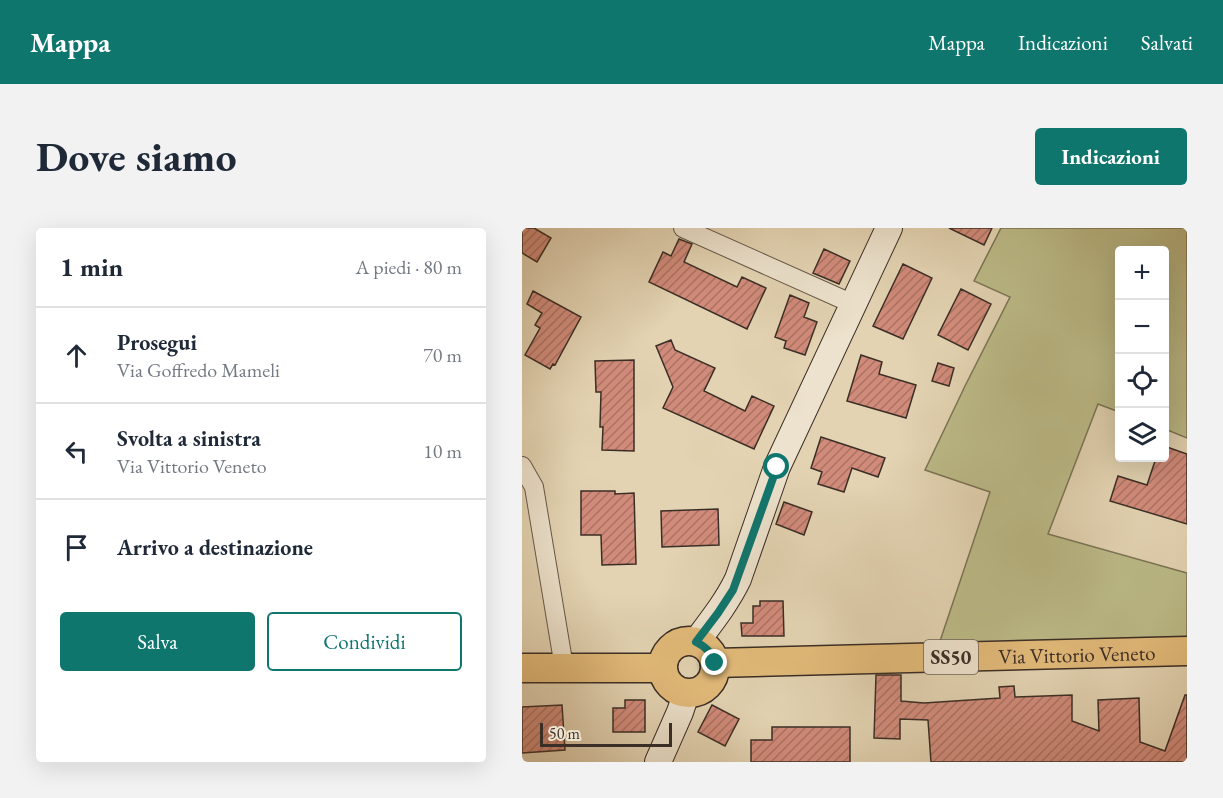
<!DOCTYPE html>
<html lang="it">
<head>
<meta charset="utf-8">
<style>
  body { margin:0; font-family:"EB Garamond",serif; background:#f2f2f3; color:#1f2937 }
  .controls { position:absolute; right:18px; top:18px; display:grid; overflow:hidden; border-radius:6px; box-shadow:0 6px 24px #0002 }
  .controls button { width:54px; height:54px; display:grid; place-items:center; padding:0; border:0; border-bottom:2px solid #e0e1e3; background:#fff; color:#1f2937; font:30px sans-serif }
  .scale { position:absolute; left:18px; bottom:15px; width:132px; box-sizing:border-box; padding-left:6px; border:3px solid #3b2e26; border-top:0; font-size:16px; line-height:21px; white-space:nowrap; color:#3b2e26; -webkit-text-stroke:4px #ede2cd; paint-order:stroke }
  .stop { position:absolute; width:18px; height:18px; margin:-14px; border:4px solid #0f766e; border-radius:50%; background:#fff }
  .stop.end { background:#0f766e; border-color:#fff; box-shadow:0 2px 6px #0008 }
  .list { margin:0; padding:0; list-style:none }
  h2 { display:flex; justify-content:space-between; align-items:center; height:78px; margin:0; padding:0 24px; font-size:26px }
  h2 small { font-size:20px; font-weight:400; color:#747a83 }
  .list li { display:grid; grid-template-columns:39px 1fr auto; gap:18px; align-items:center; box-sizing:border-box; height:96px; padding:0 24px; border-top:2px solid #e0e1e3 }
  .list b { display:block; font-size:22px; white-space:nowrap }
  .list p { margin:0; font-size:20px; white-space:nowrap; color:#747a83 }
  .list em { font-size:20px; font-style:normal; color:#747a83 }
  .actions { display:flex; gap:12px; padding:18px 24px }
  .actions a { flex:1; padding:14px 0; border:2px solid #0f766e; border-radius:6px; text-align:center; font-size:21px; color:#0f766e }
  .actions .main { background:#0f766e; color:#fff }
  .icon { flex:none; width:33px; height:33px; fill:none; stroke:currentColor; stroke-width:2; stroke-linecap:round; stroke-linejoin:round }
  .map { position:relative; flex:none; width:665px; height:534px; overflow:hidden; border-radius:6px }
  header { display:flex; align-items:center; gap:36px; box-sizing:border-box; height:84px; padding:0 30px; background:#0f766e; color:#fff }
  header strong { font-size:28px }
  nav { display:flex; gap:33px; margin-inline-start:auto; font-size:21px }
  .intro { display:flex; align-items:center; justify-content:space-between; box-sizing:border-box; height:144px; padding:0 36px }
  h1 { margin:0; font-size:42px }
  .button { padding:15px 27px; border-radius:6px; background:#0f766e; color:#fff; font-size:21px; font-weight:700 }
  main { display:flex; gap:36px; padding:0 36px }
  aside { flex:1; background:#fff; border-radius:6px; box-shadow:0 6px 24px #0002 }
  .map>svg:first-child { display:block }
  .green { fill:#bbba87; stroke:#7b7456; stroke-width:1.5 }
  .building { fill:url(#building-hatch); stroke:#3b2e26; stroke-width:1.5 }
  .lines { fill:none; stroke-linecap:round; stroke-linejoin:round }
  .street-casing { stroke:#655749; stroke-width:20 }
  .secondary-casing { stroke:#3b2e26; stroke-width:28 }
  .primary-casing { stroke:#3b2e26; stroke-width:31 }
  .street { stroke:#ede2cd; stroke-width:18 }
  .secondary { stroke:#ede2cd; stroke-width:26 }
  .primary { stroke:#e2ba79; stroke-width:28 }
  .route { stroke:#0f766e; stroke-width:8 }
  .labels { text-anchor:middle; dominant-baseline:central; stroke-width:4.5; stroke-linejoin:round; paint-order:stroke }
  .shield { fill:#ede2cd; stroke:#706458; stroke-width:1.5 }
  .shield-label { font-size:20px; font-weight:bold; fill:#3b2e26 }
  .street-label { font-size:21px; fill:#3b2e26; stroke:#ede2cd }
</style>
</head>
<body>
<header>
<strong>Mappa</strong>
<nav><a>Mappa</a><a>Indicazioni</a><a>Salvati</a></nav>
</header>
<div class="intro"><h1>Dove siamo</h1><a class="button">Indicazioni</a></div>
<main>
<aside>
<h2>1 min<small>A piedi · 80 m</small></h2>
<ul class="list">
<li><svg class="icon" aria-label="ahead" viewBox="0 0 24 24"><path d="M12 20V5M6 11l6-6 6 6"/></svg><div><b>Prosegui</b><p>Via Goffredo Mameli</p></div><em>70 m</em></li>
<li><svg class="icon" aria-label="left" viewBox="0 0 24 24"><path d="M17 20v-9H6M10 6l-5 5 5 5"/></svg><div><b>Svolta a sinistra</b><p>Via Vittorio Veneto</p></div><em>10 m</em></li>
<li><svg class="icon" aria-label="arrive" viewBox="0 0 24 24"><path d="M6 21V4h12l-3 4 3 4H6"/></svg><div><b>Arrivo a destinazione</b></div></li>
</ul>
<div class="actions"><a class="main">Salva</a><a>Condividi</a></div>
</aside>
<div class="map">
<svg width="665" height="534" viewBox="0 0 665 534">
  <defs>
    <pattern id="building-hatch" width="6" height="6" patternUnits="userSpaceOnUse" patternTransform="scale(1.5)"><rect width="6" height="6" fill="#d18b7a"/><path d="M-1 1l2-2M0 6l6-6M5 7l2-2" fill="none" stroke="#ab7264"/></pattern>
  </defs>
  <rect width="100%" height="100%" fill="#e3d3b2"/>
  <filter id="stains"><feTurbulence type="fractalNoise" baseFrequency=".00333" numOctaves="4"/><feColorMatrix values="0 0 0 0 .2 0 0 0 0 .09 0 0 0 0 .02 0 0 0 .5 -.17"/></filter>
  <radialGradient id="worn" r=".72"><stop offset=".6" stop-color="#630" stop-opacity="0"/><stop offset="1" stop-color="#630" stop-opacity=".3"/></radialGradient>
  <!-- green -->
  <path class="green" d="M 479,0 L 665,0 L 665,210 L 643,201 L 642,22 L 598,22 L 597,184 L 576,176 L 526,306 L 665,345 L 665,432 L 410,437 L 468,264 L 403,242 L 443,158 L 488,69 L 452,53 Z"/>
  <!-- building -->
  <path class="building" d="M 0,0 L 12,0 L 29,10 L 15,34 L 0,25 Z
    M 427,0 L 470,0 L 462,17 Z
    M 157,11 L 170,16 L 162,34 L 215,59 L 220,49 L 244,60 L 225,101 L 127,54 L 141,24 L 149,28 Z
    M 302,21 L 328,33 L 317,56 L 291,45 Z
    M 381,36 L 410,50 L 381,111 L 351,98 Z
    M 439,61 L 469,76 L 446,122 L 416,107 Z
    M 11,63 L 59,89 L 33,137 L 31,136 L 28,141 L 3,127 L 18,100 L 13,97 L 20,85 L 5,76 Z
    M 268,67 L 287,75 L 282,89 L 295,94 L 283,127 L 262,120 L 264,113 L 253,109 Z
    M 149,112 L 153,122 L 193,140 L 182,163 L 223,183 L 230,168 L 252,178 L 232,221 L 141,180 L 151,159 L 134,118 Z
    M 339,127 L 360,134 L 357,146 L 394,157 L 384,190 L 325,173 Z
    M 112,132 L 112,223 L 80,222 L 81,199 L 78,199 L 79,164 L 74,164 L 73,133 Z
    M 416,135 L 432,140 L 427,158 L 410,153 Z
    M 299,209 L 363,230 L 356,249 L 330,240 L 322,264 L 296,256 L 300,244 L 289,240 Z
    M 642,218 L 665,226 L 665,296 L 588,273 L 596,248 L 625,257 L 634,230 L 642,230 Z
    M 59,263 L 93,263 L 93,266 L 112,265 L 114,336 L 80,337 L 79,307 L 59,307 Z
    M 262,274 L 290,284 L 282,307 L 254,296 Z
    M 196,281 L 197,317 L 140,319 L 139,283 Z
    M 238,373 L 261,373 L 262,408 L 220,408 L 219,395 L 231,395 L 231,378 L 238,378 Z
    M 354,447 L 379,447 L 379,473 L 402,475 L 478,470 L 477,459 L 492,458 L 493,469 L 550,467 L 550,493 L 577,503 L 576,472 L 617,470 L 618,514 L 643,523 L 663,467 L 665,467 L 665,534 L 409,534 L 406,492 L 378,491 L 378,511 L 352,510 Z
    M 103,472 L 123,472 L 123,504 L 91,504 L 91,480 L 103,480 Z
    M 40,477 L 43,522 L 0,525 L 0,479 Z
    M 190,477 L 217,491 L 203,518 L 176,504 Z
    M 250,499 L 328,499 L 328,534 L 229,534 L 229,512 L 250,512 Z"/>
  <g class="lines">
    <!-- street casing -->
    <g class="street-casing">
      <path id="street" d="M 161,0 L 331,76
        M 0,238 L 12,259 L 42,439"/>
    </g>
    <!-- secondary casing -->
    <g class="secondary-casing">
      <path id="secondary" d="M 174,414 C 189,394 205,374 216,351 L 255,239 L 367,0
        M 136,534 L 158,484 L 164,466"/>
    </g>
    <!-- primary casing -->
    <g class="primary-casing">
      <g id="primary">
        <circle cx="167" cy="439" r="26"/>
        <path id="s1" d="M 193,435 L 665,423"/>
        <path d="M 0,440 L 130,440 L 140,438"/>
      </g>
    </g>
    <!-- street -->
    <use href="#street" class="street"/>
    <!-- secondary -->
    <use href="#secondary" class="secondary"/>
    <!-- primary -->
    <use href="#primary" class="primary"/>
  </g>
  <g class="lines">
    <!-- route -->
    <path class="route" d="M 193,435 C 189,424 184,419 174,414 L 196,385 L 211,362 L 255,239"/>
  </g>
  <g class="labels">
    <!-- shield labels -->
    <rect class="shield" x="402" y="412" width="54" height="34" rx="4.5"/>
    <g class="shield-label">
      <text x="429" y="429">SS50</text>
    </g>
    <!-- street labels -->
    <g class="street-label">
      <text stroke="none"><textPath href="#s1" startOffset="362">Via Vittorio Veneto</textPath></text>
    </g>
  </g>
  <rect width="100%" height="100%" filter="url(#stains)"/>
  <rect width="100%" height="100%" fill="url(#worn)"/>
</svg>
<div class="controls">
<button>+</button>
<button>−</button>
<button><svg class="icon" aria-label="locate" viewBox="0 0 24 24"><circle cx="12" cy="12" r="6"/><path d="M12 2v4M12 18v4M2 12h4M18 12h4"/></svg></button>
<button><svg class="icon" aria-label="layers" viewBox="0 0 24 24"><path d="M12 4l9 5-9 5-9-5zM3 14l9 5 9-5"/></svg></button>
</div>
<div class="scale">50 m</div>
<div class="stop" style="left:255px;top:239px"></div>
<div class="stop end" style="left:193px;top:435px"></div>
</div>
</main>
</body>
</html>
